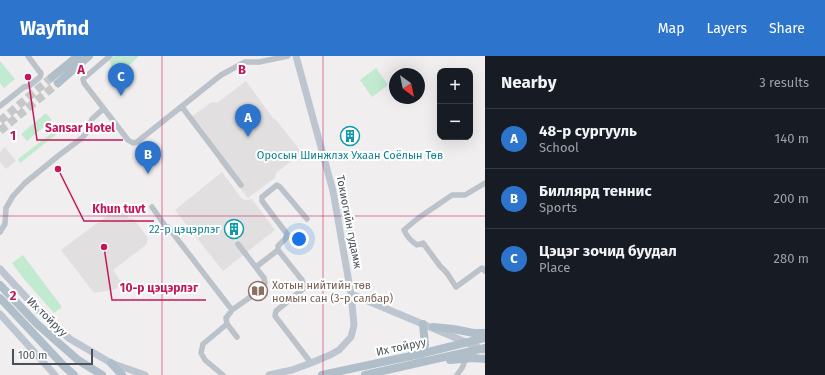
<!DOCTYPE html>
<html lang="en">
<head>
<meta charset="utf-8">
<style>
  body { margin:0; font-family:"Fira Sans",sans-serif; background:#242831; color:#f1f3f6 }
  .controls { position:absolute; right:12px; top:12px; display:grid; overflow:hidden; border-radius:8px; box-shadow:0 4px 16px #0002 }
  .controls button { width:36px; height:36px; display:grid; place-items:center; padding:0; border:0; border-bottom:1px solid #363941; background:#171b24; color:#f1f3f6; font:20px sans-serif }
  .compass { position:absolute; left:389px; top:12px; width:36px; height:36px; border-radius:50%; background:#171b24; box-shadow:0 4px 16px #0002; rotate:147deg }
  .scale { position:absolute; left:12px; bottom:10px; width:81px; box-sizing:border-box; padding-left:4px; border:2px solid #485159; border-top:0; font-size:11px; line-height:14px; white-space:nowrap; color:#485159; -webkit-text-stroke:3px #fff; paint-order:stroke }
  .you { position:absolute; left:299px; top:183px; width:14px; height:14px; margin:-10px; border:3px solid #fff; border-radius:50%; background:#1a73e8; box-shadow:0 0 0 6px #1a73e833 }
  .badge { display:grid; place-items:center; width:26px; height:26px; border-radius:50%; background:#2c74cc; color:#fff; font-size:13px; font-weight:700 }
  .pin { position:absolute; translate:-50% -33px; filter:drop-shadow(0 1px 2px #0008) }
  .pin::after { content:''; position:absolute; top:21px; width:14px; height:12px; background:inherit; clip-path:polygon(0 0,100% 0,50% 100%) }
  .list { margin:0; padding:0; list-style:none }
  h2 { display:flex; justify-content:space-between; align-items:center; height:52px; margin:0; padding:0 16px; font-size:17px }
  h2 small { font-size:13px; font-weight:400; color:#9ea1a6 }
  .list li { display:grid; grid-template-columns:26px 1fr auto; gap:12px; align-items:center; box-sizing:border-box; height:60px; padding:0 16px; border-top:1px solid #363941 }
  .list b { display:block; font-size:15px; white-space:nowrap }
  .list p { margin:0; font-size:13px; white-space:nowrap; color:#9ea1a6 }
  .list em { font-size:13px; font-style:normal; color:#9ea1a6 }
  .map { position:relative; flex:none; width:485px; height:319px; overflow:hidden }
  header { display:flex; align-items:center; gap:24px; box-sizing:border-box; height:56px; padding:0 20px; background:#2c74cc; color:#fff }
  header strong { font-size:19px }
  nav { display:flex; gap:22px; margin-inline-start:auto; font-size:14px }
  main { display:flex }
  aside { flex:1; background:#171b24 }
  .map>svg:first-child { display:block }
  .education { fill:#e1dfdf }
  .green { fill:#c1ead0 }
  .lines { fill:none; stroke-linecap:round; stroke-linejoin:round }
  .primary-tunnel { stroke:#c6c7c9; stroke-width:8; stroke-dasharray:8 4; stroke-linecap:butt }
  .street { stroke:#bbc2c9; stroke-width:5.5 }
  .secondary { stroke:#bdc6d0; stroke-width:7 }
  .primary { stroke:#b0beca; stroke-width:8 }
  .grid { fill:none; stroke:#c2185b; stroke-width:1; stroke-opacity:0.55 }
  .labels { text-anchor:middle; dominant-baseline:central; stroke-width:4; stroke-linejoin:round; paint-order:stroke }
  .culture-label { font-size:11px; fill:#0d838f; stroke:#fff }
  .street-label { font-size:11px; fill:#485159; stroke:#fff }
  .education-label { font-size:11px; fill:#785e54; stroke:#fff; text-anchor:start }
  .grid-label { font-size:13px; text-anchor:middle; font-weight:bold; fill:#c2185b; stroke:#fff; stroke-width:4; stroke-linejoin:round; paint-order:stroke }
  .leader { fill:none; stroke:#c2185b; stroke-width:1.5 }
  .callout-dot { fill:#c2185b; stroke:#fff; stroke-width:1.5 }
  .callout-label { font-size:12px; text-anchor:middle; font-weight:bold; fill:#c2185b; stroke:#fff; stroke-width:4; stroke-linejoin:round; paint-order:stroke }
</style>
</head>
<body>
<header>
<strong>Wayfind</strong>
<nav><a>Map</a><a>Layers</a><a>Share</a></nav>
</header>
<main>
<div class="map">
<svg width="485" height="319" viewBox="0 0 485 319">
  <rect width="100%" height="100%" fill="#f0eeee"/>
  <!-- education -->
  <path class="education" d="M 246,25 L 273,62 L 277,65 L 302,97 L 276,117 L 275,122 L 248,142 L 219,106 L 222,104 L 191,61 L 212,46 L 217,47 Z
    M 5,91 L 16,105 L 6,113 L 0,106 L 0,96 Z
    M 222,116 L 242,143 L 246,144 L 252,143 L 275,174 L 223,215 L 175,154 Z
    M 120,150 L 128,162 L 134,163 L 148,182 L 146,189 L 113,214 L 123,228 L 116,233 L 94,237 L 61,194 Z"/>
  <!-- green -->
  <path class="green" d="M 115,0 L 139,0 L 117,21 L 109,5 Z
    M 0,5 L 15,23 L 4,32 L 0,27 Z
    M 376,12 L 388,29 L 372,41 L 360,24 Z
    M 46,57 L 52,64 L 27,85 L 21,78 Z
    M 65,67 L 67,70 L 20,107 L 18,103 Z
    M 341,141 L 346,141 L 348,144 L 355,186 L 353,189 L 348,191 L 345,171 L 342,164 L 340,153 L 344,152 Z
    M 23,199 L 62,251 L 54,257 L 23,222 L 12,207 Z"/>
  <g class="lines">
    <!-- primary-tunnel -->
    <path class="primary-tunnel" d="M 0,65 L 52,21
      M 0,75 L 58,27"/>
    <!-- street -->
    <path class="street" d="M 110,0 L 83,23 L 84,27 L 128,84 L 133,87 L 137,86 L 221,19 L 245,6 L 259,6 L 288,0
      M 0,50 L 24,31 L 29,30 L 40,21 L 41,17 L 39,15 L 28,0
      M 182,51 L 241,129
      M 485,127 L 465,139 L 452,139 L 417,163 L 404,174 C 407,181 411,185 417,189 L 423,187 L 440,210 L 447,217 L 456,231 L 482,212 L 485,215
      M 152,151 L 166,171 L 168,171 L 232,254
      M 307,163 L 280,131 L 277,129 L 262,141 L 262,145 L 287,178 L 286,182 L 278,190 L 278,194 L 302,224 L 304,229 L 303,233 L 276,255 L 275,260 L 311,307
      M 0,176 L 5,168 L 6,152 L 13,140 L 25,127 L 58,100 L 82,82 L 87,76 L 92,63 L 103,53
      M 256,211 L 278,194
      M 237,281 L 227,268 L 226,262 L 232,254 L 262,233 L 265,227 L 264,222 L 238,188
      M 223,319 L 205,304 L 201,297 L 203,288 L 227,268
      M 457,319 L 462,312 L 466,303"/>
    <!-- secondary -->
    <path class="secondary" d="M 0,213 L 37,253 L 56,271 L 70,283 L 111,307 L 145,319
      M 351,238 L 468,287 L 483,294
      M 0,258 L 55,319
      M 269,319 L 292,314 L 311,307 L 330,299 L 339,294 L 351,281 L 354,269 L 351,238 L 333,135 L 296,0"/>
    <!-- primary -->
    <path class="primary" d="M 52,21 L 78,0
      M 58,27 L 89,0
      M 0,229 L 37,268 L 78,304 L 102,319
      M 0,242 L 64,310 L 74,319
      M 433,271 L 453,273 L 474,277 L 485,277
      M 420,298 L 425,289 L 423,268
      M 450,304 L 473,302 L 485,303
      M 111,307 L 122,319
      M 322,319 L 420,298 L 485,282
      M 365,319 L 485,292"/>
  </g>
  <!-- grid -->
  <path class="grid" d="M 162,0 L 162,319M 323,0 L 323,319M 0,160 L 485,160"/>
  <!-- icons -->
  <defs>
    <g id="building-ring" transform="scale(1)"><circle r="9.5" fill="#fff" stroke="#0f9aa8" stroke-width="1.5"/><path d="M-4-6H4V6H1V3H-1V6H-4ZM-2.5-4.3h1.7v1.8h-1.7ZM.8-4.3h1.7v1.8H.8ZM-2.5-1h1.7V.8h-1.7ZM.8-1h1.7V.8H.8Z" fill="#0f9aa8"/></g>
    <g id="library-ring" transform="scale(1)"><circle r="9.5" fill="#fff" stroke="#8d6e63" stroke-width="1.5"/><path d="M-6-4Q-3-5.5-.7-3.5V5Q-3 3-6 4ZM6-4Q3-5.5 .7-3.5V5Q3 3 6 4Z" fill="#8d6e63"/></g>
  </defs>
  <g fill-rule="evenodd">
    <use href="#building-ring" x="350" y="80"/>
    <use href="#building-ring" x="234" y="173"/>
    <use href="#library-ring" x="258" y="235"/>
  </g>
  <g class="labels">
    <!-- culture labels -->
    <g class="culture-label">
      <text x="350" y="99">Оросын Шинжлэх Ухаан Соёлын Төв</text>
      <text x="220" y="173" text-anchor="end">22-р цэцэрлэг</text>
    </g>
    <!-- street labels -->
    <g class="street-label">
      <text transform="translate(349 166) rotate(79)">Токиогийн гудамж</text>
      <text transform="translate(47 261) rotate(44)">Их тойруу</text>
      <text transform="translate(401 291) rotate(-12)">Их тойруу</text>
    </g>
    <!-- education labels -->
    <g class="education-label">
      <text x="272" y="229">Хотын нийтийн төв<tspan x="272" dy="13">номын сан (3-р салбар)</tspan></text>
    </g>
  </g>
  <g class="grid-label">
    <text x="81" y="18">A</text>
    <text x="242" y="18">B</text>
    <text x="13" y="84">1</text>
    <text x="13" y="244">2</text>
  </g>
  <!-- callouts -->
  <path class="leader" d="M28 21L37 84H123M58 113L84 165H154M104 191L112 244H206"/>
  <g class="callout-dot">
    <circle cx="28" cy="21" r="4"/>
    <circle cx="58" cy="113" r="4"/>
    <circle cx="104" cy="191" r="4"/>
  </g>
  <g class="callout-label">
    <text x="80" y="76">Sansar Hotel</text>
    <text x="119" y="157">Khun tuvt</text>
    <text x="159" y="236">10-р цэцэрлэг</text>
  </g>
</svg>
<div class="controls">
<button>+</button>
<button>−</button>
</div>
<svg class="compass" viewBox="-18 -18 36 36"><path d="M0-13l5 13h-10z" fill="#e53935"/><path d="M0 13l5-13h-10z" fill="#9ea1a6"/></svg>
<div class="scale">100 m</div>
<div class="you"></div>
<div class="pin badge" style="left:248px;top:81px">A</div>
<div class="pin badge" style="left:148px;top:118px">B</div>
<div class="pin badge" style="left:121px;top:40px">C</div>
</div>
<aside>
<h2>Nearby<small>3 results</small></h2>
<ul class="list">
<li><span class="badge">A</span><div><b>48-р сургууль</b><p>School</p></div><em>140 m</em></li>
<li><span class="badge">B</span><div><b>Биллярд теннис</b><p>Sports</p></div><em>200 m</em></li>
<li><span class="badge">C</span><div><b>Цэцэг зочид буудал</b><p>Place</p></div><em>280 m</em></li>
</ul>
</aside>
</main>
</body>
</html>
